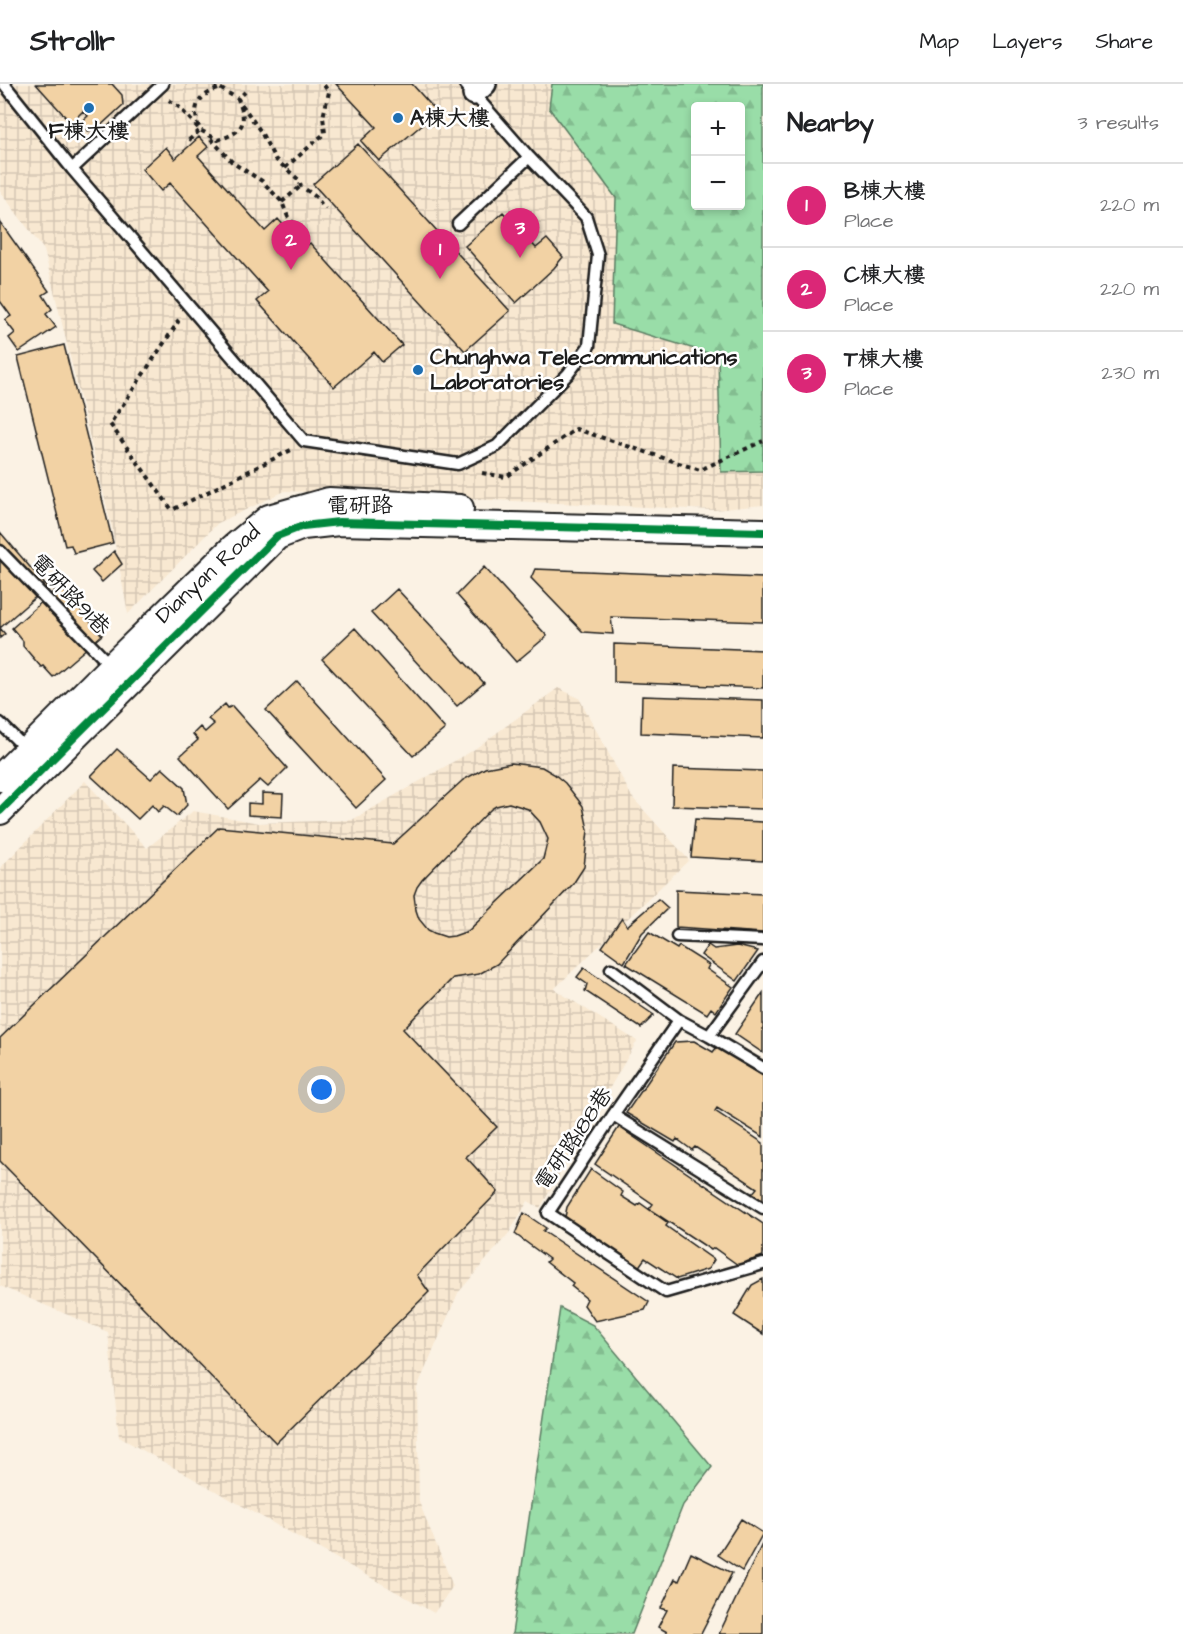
<!DOCTYPE html>
<html lang="en">
<head>
<meta charset="utf-8">
<style>
  body { margin:0; font-family:"Architects Daughter","LXGW WenKai TC",sans-serif; background:#f6f6f6; color:#202124 }
  .controls { position:absolute; right:18px; top:18px; display:grid; overflow:hidden; border-radius:6px; box-shadow:0 3px 9px #0003 }
  .controls button { width:54px; height:54px; display:grid; place-items:center; padding:0; border:0; border-bottom:2px solid #e0e0e0; background:#fff; color:#202124; font:30px sans-serif }
  .you { position:absolute; left:322px; top:1006px; width:21px; height:21px; margin:-15px; border:4px solid #fff; border-radius:50%; background:#1a73e8; box-shadow:0 0 0 9px #1a73e833 }
  .badge { display:grid; place-items:center; width:39px; height:39px; border-radius:50%; background:#db2777; color:#fff; font-size:20px; font-weight:700 }
  .pin { position:absolute; translate:-50% -50px; filter:drop-shadow(0 2px 3px #0008) }
  .pin::after { content:''; position:absolute; top:32px; width:21px; height:18px; background:inherit; clip-path:polygon(0 0,100% 0,50% 100%) }
  .list { margin:0; padding:0; list-style:none }
  h2 { display:flex; justify-content:space-between; align-items:center; height:78px; margin:0; padding:0 24px; font-size:26px }
  h2 small { font-size:20px; font-weight:400; color:#757577 }
  .list li { display:grid; grid-template-columns:39px 1fr auto; gap:18px; align-items:center; box-sizing:border-box; height:84px; padding:0 24px; border-top:2px solid #e0e0e0 }
  .list b { display:block; font-size:22px; white-space:nowrap }
  .list p { margin:0; font-size:20px; white-space:nowrap; color:#757577 }
  .list em { font-size:20px; font-style:normal; color:#757577 }
  .map { position:relative; flex:none; width:763px; height:1550px; overflow:hidden }
  header { display:flex; align-items:center; gap:36px; box-sizing:border-box; height:84px; padding:0 30px; background:#fff; border-bottom:2px solid #e0e0e0 }
  header strong { font-size:28px }
  nav { display:flex; gap:33px; margin-inline-start:auto; font-size:21px }
  main { display:flex }
  aside { flex:1; background:#fff }
  .map>svg:first-child { display:block }
  .industrial { fill:url(#industrial-grid); fill-rule:evenodd }
  .forest { fill:url(#forest-firs); stroke:#5a7c62; stroke-width:1.5; fill-rule:evenodd }
  .building { fill:#f2d2a4; stroke:#1c1c1c; stroke-width:1.5; fill-rule:evenodd }
  .lines { fill:none; stroke-linecap:round; stroke-linejoin:round }
  .service-casing { stroke:#1c1c1c; stroke-width:15 }
  .minor-casing { stroke:#1c1c1c; stroke-width:26 }
  .tertiary-casing { stroke:#1c1c1c; stroke-width:30 }
  .path { stroke:#1c1c1c; stroke-width:4; stroke-dasharray:4.5 4.5; stroke-linecap:butt }
  .service { stroke:#fff; stroke-width:10 }
  .minor { stroke:#fff; stroke-width:21 }
  .tertiary { stroke:#fff; stroke-width:26 }
  .cycleway-casing { stroke:#fff; stroke-width:11 }
  .cycleway { stroke:#00873e; stroke-width:8 }
  .poi-dot { fill:#1f6fb2; stroke:#fff; stroke-width:2 }
  .labels { text-anchor:middle; dominant-baseline:central; stroke-width:5; stroke-linejoin:round; paint-order:stroke }
  .poi-label { font-size:22px; font-weight:bold; fill:#1c1c1c; stroke:#fff; text-anchor:start }
  .street-label { font-size:22px; fill:#1c1c1c; stroke:#fff }
</style>
</head>
<body>
<header>
<strong>Strollr</strong>
<nav><a>Map</a><a>Layers</a><a>Share</a></nav>
</header>
<main>
<div class="map">
<svg width="763" height="1550" viewBox="0 0 763 1550">
  <defs>
    <pattern id="industrial-grid" width="8" height="8" patternUnits="userSpaceOnUse" patternTransform="scale(1.5)"><rect width="8" height="8" fill="#f8e8d1"/><path d="M0 4h8M4 0v8" fill="none" stroke="#d4c6b3"/></pattern>
    <pattern id="forest-firs" width="22" height="20" patternUnits="userSpaceOnUse" patternTransform="scale(1.5)"><rect width="22" height="20" fill="#99dda8"/><path d="M5 1l3.5 6h-7zM16 11l3.5 6h-7z" fill="#83bd90"/></pattern>
  </defs>
  <rect width="100%" height="100%" fill="#fbf2e4"/>
  <filter id="ink" filterUnits="userSpaceOnUse"><feTurbulence type="fractalNoise" baseFrequency=".0167" numOctaves="2"/><feDisplacementMap in="SourceGraphic" scale="12" xChannelSelector="R" yChannelSelector="G"/><feConvolveMatrix kernelMatrix="1 2 1 2 8 2 1 2 1" color-interpolation-filters="sRGB"/></filter>
  <g filter="url(#ink)">
    <!-- industrial -->
    <path class="industrial" d="M 0,0 L 763,0 L 763,421 L 714,426 L 285,407 L 218,439 L 128,530 L 112,444 L 44,166 L 0,107 ZM 696,22 L 740,22 L 740,122 L 696,122 Z
      M 558,604 L 579,614 L 632,713 L 689,776 L 554,905 L 637,957 L 540,1124 L 528,1117 L 509,1149 L 458,1209 L 417,1304 L 419,1418 L 453,1502 L 434,1529 L 119,1353 L 108,1248 L 0,1202 L 0,784 L 85,697 L 147,764 L 193,727 L 259,739 L 352,736 L 472,667 Z"/>
    <!-- forest -->
    <path class="forest" d="M 552,0 L 763,0 L 763,387 L 721,388 L 718,272 L 612,240 L 616,114 L 549,24 ZM 740,22 L 740,122 L 696,122 L 696,22 Z
      M 560,1224 L 593,1241 L 712,1383 L 683,1421 L 632,1550 L 512,1550 Z"/>
    <!-- building -->
    <path class="building" d="M 36,0 L 112,0 L 122,11 L 123,21 L 97,45 L 88,47 L 80,39 L 88,32 L 83,27 L 71,39 Z
      M 336,0 L 412,0 L 437,28 L 379,77 L 361,57 L 376,43 Z
      M 199,53 L 208,63 L 198,72 L 265,147 L 278,135 L 304,164 L 310,159 L 402,261 L 382,278 L 374,268 L 334,303 L 257,217 L 268,208 L 170,99 L 161,107 L 142,85 L 166,63 L 175,75 Z
      M 358,60 L 510,227 L 465,267 L 313,100 Z
      M 503,128 L 536,164 L 547,155 L 563,173 L 554,184 L 516,219 L 465,162 Z
      M 0,138 L 49,207 L 43,211 L 52,225 L 46,230 L 56,243 L 19,268 L 9,254 L 15,249 L 5,236 L 11,232 L 0,217 Z
      M 64,261 L 113,459 L 74,469 L 71,461 L 65,462 L 18,273 Z
      M 0,448 L 47,503 L 0,544 L 5,550 L 0,554 Z
      M 114,467 L 122,480 L 102,498 L 92,487 Z
      M 484,483 L 547,552 L 516,578 L 457,511 Z
      M 535,485 L 763,494 L 763,538 L 611,533 L 613,550 L 583,548 L 531,494 Z
      M 60,502 L 102,551 L 53,593 L 43,582 L 41,583 L 23,562 L 23,557 L 12,544 Z
      M 397,505 L 484,599 L 457,622 L 371,529 Z
      M 355,544 L 445,645 L 413,672 L 322,575 Z
      M 614,560 L 763,566 L 763,604 L 614,598 Z
      M 297,597 L 386,696 L 356,724 L 266,626 Z
      M 642,612 L 763,616 L 763,654 L 641,649 Z
      M 225,620 L 228,624 L 232,622 L 287,684 L 268,703 L 260,696 L 228,725 L 180,672 L 198,656 L 193,650 L 200,643 L 205,648 L 214,640 L 208,635 Z
      M 117,665 L 151,695 L 162,684 L 184,704 L 187,721 L 177,732 L 164,722 L 158,728 L 152,721 L 138,735 L 91,692 Z
      M 511,679 L 542,683 L 554,690 L 565,699 L 583,722 L 588,746 L 584,783 L 573,800 L 497,880 L 479,890 L 453,894 L 403,945 L 497,1043 L 466,1073 L 498,1108 L 417,1191 L 429,1208 L 276,1359 L 0,1077 L 0,954 L 219,743 L 393,760 L 463,696 L 485,684 ZM 509,719 L 528,725 L 540,738 L 548,755 L 543,775 L 468,847 L 454,852 L 446,853 L 434,849 L 428,846 L 419,835 L 416,826 L 414,811 L 417,803 L 422,796 L 491,725 L 496,722 Z
      M 673,684 L 763,687 L 763,725 L 672,722 Z
      M 262,709 L 283,710 L 282,733 L 248,731 L 248,719 L 262,720 Z
      M 695,735 L 763,738 L 763,777 L 691,773 Z
      M 676,806 L 763,810 L 763,849 L 676,843 Z
      M 658,815 L 668,824 L 642,849 L 624,879 L 602,863 L 622,834 L 627,842 Z
      M 649,848 L 677,865 L 679,862 L 709,881 L 707,885 L 733,903 L 716,928 L 711,924 L 707,930 L 626,880 Z
      M 708,861 L 714,865 L 737,862 L 758,867 L 737,897 L 701,871 Z
      M 584,884 L 654,931 L 641,944 L 585,907 L 587,900 L 577,893 Z
      M 763,909 L 763,969 L 735,950 Z
      M 694,957 L 713,968 L 717,963 L 763,992 L 763,1053 L 717,1024 L 715,1027 L 763,1059 L 763,1119 L 751,1111 L 757,1104 L 695,1063 L 692,1066 L 677,1055 L 675,1058 L 626,1029 L 675,958 Z
      M 619,1043 L 763,1140 L 763,1172 L 738,1181 L 714,1164 L 711,1166 L 649,1125 L 653,1120 L 595,1080 Z
      M 591,1085 L 623,1108 L 621,1112 L 637,1122 L 640,1119 L 668,1139 L 666,1142 L 714,1176 L 708,1185 L 677,1195 L 645,1174 L 638,1184 L 565,1133 L 567,1123 Z
      M 524,1129 L 546,1144 L 543,1147 L 649,1218 L 645,1226 L 595,1237 L 584,1221 L 587,1215 L 571,1202 L 573,1199 L 546,1178 L 549,1175 L 515,1150 Z
      M 763,1195 L 763,1250 L 734,1231 L 752,1201 Z
      M 741,1435 L 763,1449 L 742,1487 L 718,1471 Z
      M 763,1458 L 763,1550 L 719,1550 Z
      M 691,1469 L 732,1489 L 701,1550 L 665,1550 L 667,1548 L 658,1543 L 667,1526 L 661,1524 L 675,1495 L 679,1497 Z"/>
    <g class="lines">
      <!-- service casing -->
      <g class="service-casing">
        <path id="service" d="M 4,0 L 72,85 L 163,0
          M 72,85 L 304,357 L 458,380 L 497,362 L 568,290 L 589,262 L 598,171 L 586,133 L 529,73 L 465,0
          M 458,140 L 529,73
          M 0,467 L 111,582
          M 0,639 L 28,667
          M 677,852 L 763,856
          M 763,878 L 709,952 L 679,936 L 613,1031 L 548,1129 L 666,1208 L 763,1180
          M 611,885 L 679,936
          M 709,952 L 763,984
          M 613,1031 L 763,1124"/>
      </g>
      <!-- minor casing -->
      <g class="minor-casing">
        <path id="minor" d="M 474,10 L 485,0"/>
      </g>
      <!-- tertiary casing -->
      <g class="tertiary-casing">
        <path id="tertiary" d="M 0,694 L 112,582 L 233,464 L 269,434 L 329,417 L 460,424
          M 0,727 L 277,452 L 303,442 L 339,438 L 763,448"/>
      </g>
      <!-- path -->
      <path class="path" d="M 213,0 L 238,15 L 261,48 L 275,75 L 299,96 L 301,102 L 316,113 L 325,125
        M 218,5 C 195,13 192,26 200,46 L 218,56 C 243,48 248,40 238,15 L 245,8
        M 169,16 L 179,23 L 200,46 L 188,57
        M 211,55 L 233,79 L 262,97 L 282,118 L 288,133 L 303,150
        M 285,84 L 325,49 L 323,33 L 329,8 L 323,0
        M 282,118 L 301,102
        M 176,236 L 178,238 L 110,340 L 172,426 L 291,366
        M 482,389 L 506,393 L 576,345 L 700,386 L 763,357"/>
      <!-- service -->
      <use href="#service" class="service"/>
      <!-- minor -->
      <use href="#minor" class="minor"/>
      <!-- tertiary -->
      <use href="#tertiary" class="tertiary"/>
      <!-- cycleway casing -->
      <g class="cycleway-casing">
        <path id="cycleway" d="M 0,727 L 277,452 L 303,442 L 339,438 L 763,448"/>
      </g>
      <!-- cycleway -->
      <use href="#cycleway" class="cycleway"/>
    </g>
  </g>
  <!-- markers -->
  <g class="poi-dot">
    <circle cx="89" cy="24" r="6"/>
    <circle cx="398" cy="34" r="6"/>
    <circle cx="418" cy="286" r="6"/>
  </g>
  <g class="labels">
    <!-- poi labels -->
    <g class="poi-label">
      <text x="410" y="34">A棟大樓</text>
      <text x="89" y="47" text-anchor="middle">F棟大樓</text>
      <text x="430" y="273">Chunghwa Telecommunications<tspan x="430" dy="25">Laboratories</tspan></text>
    </g>
    <!-- street labels -->
    <g class="street-label">
      <text transform="translate(360 422) rotate(-1)">電研路</text>
      <text transform="translate(208 490) rotate(-43)">Dianyan Road</text>
      <text transform="translate(70 511) rotate(46)">電研路91巷</text>
      <text transform="translate(574 1055) rotate(-56)">電研路188巷</text>
    </g>
  </g>
</svg>
<div class="controls">
<button>+</button>
<button>−</button>
</div>
<div class="you"></div>
<div class="pin badge" style="left:440px;top:195px">1</div>
<div class="pin badge" style="left:291px;top:186px">2</div>
<div class="pin badge" style="left:520px;top:174px">3</div>
</div>
<aside>
<h2>Nearby<small>3 results</small></h2>
<ul class="list">
<li><span class="badge">1</span><div><b>B棟大樓</b><p>Place</p></div><em>220 m</em></li>
<li><span class="badge">2</span><div><b>C棟大樓</b><p>Place</p></div><em>220 m</em></li>
<li><span class="badge">3</span><div><b>T棟大樓</b><p>Place</p></div><em>230 m</em></li>
</ul>
</aside>
</main>
</body>
</html>
